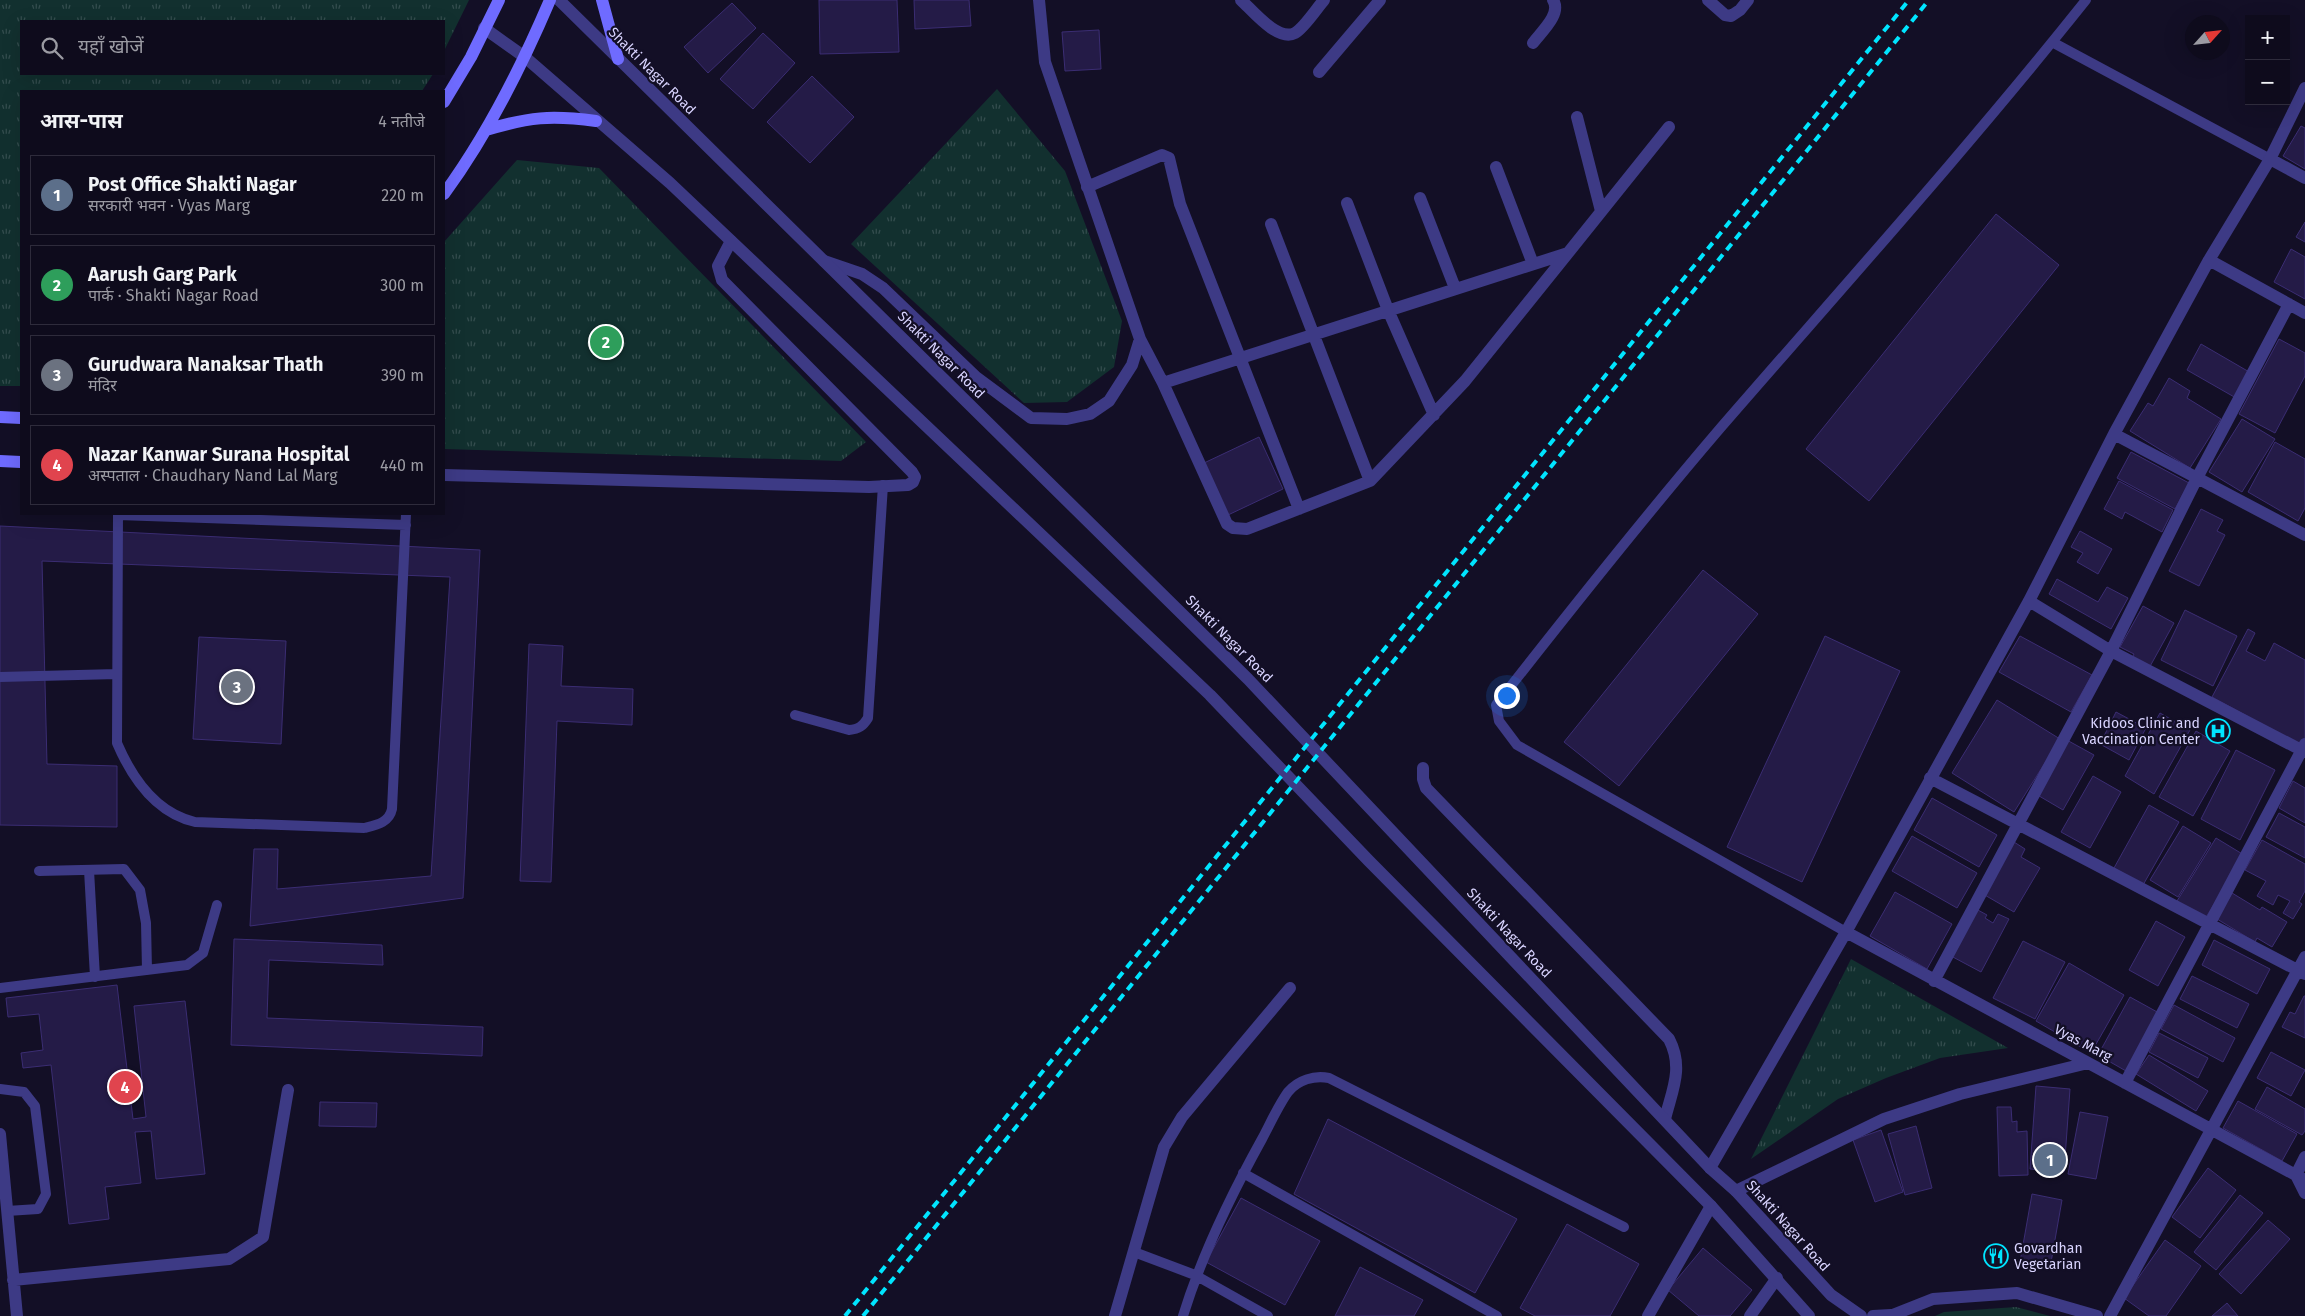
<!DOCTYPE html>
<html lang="hi">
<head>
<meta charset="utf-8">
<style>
  body { margin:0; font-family:"Fira Sans","Noto Sans Devanagari",sans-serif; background:#1c1929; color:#f1f3f6 }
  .controls { position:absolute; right:15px; top:15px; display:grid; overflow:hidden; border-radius:0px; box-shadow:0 5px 20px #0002 }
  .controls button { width:45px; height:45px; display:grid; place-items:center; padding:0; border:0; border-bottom:1px solid #2e2b3b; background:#0e0b1c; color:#f1f3f6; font:25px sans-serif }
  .compass { position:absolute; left:2185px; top:15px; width:45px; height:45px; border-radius:50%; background:#0e0b1c; box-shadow:0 5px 20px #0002; rotate:63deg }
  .you { position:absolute; left:1506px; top:695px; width:18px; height:18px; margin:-12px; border:4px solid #fff; border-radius:50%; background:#1a73e8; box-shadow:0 0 0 8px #1a73e833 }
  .badge { display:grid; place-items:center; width:32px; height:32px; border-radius:50%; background:#00e5ff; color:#fff; font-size:16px; font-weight:700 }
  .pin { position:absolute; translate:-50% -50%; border:2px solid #fff; box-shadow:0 1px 5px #0006 }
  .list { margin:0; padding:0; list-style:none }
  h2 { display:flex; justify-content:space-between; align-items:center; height:65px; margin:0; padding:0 20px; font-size:21px }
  h2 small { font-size:16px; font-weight:400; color:#9b9ba3 }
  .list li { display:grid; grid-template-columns:32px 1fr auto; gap:15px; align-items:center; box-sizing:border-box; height:80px; margin:0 10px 10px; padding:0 10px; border:1px solid #2e2b3b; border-radius:0px }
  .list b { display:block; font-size:19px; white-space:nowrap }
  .list p { margin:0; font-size:16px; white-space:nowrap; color:#9b9ba3 }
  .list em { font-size:16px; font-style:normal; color:#9b9ba3 }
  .icon { flex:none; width:28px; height:28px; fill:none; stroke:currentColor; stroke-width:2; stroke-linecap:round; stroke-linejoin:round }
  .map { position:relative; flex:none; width:2305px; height:1316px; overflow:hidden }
  .search { position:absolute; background:#0e0b1c; box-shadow:0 5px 20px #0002; left:20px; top:20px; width:425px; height:55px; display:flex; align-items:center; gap:12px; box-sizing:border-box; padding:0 18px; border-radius:0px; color:#9b9ba3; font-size:19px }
  .panel { position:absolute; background:#0e0b1c; box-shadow:0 5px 20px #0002; left:20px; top:90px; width:425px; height:425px; border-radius:0px }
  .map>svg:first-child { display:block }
  .grass { fill:url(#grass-tufts) }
  .building { fill:#241b47; stroke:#3b2d73 }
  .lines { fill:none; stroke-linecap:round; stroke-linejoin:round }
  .service { stroke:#3d3a85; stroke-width:10 }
  .minor { stroke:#3d3a85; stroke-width:12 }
  .tertiary { stroke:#3d3a85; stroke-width:12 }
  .secondary { stroke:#6f6bff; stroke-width:12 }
  .rail { stroke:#00e5ff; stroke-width:4; stroke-dasharray:8 6; stroke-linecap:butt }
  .labels { text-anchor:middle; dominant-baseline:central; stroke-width:4.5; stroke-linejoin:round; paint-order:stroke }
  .street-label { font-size:14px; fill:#d9d4ff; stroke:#130f26 }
  .poi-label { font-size:14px; fill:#d9d4ff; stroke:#130f26; text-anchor:end }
</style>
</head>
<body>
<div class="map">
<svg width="2305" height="1316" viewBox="0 0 2305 1316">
  <defs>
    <pattern id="grass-tufts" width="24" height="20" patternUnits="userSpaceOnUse" patternTransform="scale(1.25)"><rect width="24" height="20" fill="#12302f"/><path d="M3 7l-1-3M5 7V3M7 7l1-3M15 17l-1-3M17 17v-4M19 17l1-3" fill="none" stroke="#344d4e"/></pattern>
  </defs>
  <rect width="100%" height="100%" fill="#130f26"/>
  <!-- grass -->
  <path class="grass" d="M 0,0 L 469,0 L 444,51 L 444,21 L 21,21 L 21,74 L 433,74 L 422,91 L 21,91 L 21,386 L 0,386 Z
    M 997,89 L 1065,171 L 1122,321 L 1114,367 L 1067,402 L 1024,403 L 851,244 Z
    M 517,160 L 599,168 L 866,442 L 841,461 L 444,449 L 444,242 Z
    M 1851,959 L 2008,1048 L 1940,1058 L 1886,1078 L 1838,1099 L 1751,1159 Z
    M 2016,1307 L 2050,1316 L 1935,1316 L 1944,1312 Z"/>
  <!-- building -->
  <path class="building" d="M 819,0 L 897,0 L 899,52 L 820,54 Z
    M 914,0 L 969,0 L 971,26 L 915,29 Z
    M 732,3 L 756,28 L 708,73 L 684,47 Z
    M 1099,30 L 1101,69 L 1065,71 L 1062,32 Z
    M 763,33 L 795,63 L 753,109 L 720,79 Z
    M 812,76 L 854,117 L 810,163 L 767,122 Z
    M 2301,126 L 2305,128 L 2305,169 L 2283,156 Z
    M 1996,214 L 2059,265 L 1869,501 L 1806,449 Z
    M 2305,222 L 2305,242 L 2296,237 Z
    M 2291,249 L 2305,257 L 2305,299 L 2274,282 Z
    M 2279,339 L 2305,353 L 2305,376 L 2275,433 L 2239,414 Z
    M 2201,344 L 2251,373 L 2236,398 L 2187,370 Z
    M 2169,378 L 2190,391 L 2187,398 L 2221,419 L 2190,468 L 2130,431 L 2148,403 L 2153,406 Z
    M 2242,419 L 2275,439 L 2242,492 L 2209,472 Z
    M 1259,437 L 1283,489 L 1228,515 L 1204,463 Z
    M 2275,442 L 2305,459 L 2305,508 L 2298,521 L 2248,492 Z
    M 2131,452 L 2189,483 L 2175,509 L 2117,478 Z
    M 2119,481 L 2173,510 L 2162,532 L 2125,512 L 2122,519 L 2104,509 Z
    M 2201,509 L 2223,520 L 2217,531 L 2225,535 L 2199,586 L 2169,571 Z
    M 0,526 L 480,550 L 463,898 L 250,926 L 254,849 L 278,849 L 277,889 L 431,876 L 450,577 L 42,561 L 47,764 L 117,766 L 117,827 L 0,825 Z
    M 2080,531 L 2112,549 L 2098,574 L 2077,562 L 2083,553 L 2071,547 Z
    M 1703,570 L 1758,614 L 1619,786 L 1564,742 Z
    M 2057,579 L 2098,602 L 2107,587 L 2128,598 L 2111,629 L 2049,594 Z
    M 2143,606 L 2174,623 L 2148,670 L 2131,660 L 2134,654 L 2120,647 Z
    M 2185,610 L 2237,636 L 2213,686 L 2161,660 Z
    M 2248,629 L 2255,633 L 2246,651 L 2265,661 L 2274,643 L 2305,660 L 2305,741 L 2302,746 L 2212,697 Z
    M 1825,636 L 1900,671 L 1802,882 L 1727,847 Z
    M 2020,636 L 2092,675 L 2071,712 L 1999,672 Z
    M 199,637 L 286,641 L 281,744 L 193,739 Z
    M 529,644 L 563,646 L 561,686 L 633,689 L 632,725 L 557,721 L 551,882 L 520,881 Z
    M 1997,700 L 2060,739 L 2014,812 L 1952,773 Z
    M 2116,712 L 2146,728 L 2129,760 L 2100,744 Z
    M 2160,713 L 2190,730 L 2154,794 L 2125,776 Z
    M 2196,731 L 2230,751 L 2193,816 L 2159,797 Z
    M 2065,739 L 2094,755 L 2063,810 L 2034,793 Z
    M 2236,750 L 2275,770 L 2240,840 L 2201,819 Z
    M 2093,776 L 2121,792 L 2090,848 L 2061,832 Z
    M 2293,781 L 2305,788 L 2305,823 L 2279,808 Z
    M 1932,798 L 1997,835 L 1979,867 L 1914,830 Z
    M 2149,805 L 2179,822 L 2143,885 L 2114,868 Z
    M 2279,813 L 2305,827 L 2305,858 L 2266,837 Z
    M 2183,826 L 2211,843 L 2178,897 L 2150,880 Z
    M 1912,836 L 1977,873 L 1957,908 L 1892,871 Z
    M 2216,838 L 2244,855 L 2205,919 L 2177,901 Z
    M 2262,840 L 2305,864 L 2305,891 L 2299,902 L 2302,904 L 2293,919 L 2283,913 L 2290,901 L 2278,895 L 2273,905 L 2257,896 L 2266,881 L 2245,870 Z
    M 2014,842 L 2025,849 L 2021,857 L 2040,868 L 2014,912 L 1983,894 Z
    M 1895,892 L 1952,924 L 1927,969 L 1870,936 Z
    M 2232,893 L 2260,910 L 2262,907 L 2287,922 L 2272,947 L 2257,938 L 2255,942 L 2217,919 Z
    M 1976,909 L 1987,915 L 1985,918 L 1993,923 L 1998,914 L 2009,919 L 1981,972 L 1951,956 Z
    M 2156,921 L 2185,937 L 2158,986 L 2129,970 Z
    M 234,939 L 382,945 L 383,965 L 269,960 L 267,1018 L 483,1027 L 482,1056 L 231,1045 Z
    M 2214,940 L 2270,969 L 2257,994 L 2202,965 Z
    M 2023,941 L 2065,962 L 2035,1019 L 1993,998 Z
    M 2069,963 L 2124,995 L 2091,1053 L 2036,1021 Z
    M 2192,976 L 2249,1004 L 2237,1028 L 2180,999 Z
    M 117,985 L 133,1119 L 146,1117 L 134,1006 L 185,1001 L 205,1174 L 156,1179 L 151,1131 L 135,1132 L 141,1183 L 105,1187 L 109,1219 L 69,1224 L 51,1065 L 23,1068 L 21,1053 L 43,1050 L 39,1014 L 8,1017 L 6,998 Z
    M 2304,996 L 2305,996 L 2305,1038 L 2282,1027 L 2290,1012 L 2295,1014 Z
    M 2130,997 L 2159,1013 L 2126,1071 L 2098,1055 Z
    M 2174,1005 L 2235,1038 L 2223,1062 L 2161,1029 Z
    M 2159,1033 L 2208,1058 L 2198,1078 L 2149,1052 Z
    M 2271,1052 L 2305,1070 L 2291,1096 L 2257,1078 Z
    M 2149,1055 L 2208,1091 L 2196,1111 L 2136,1074 Z
    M 2036,1086 L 2070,1089 L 2064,1172 L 2030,1169 Z
    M 2267,1087 L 2305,1109 L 2305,1131 L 2302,1135 L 2255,1109 Z
    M 2238,1101 L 2297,1134 L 2282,1161 L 2223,1128 Z
    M 320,1102 L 377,1103 L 376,1127 L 319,1126 Z
    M 1997,1107 L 2011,1107 L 2012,1122 L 2017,1121 L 2017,1132 L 2027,1131 L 2028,1175 L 1999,1176 Z
    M 2080,1112 L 2108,1117 L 2096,1179 L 2068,1174 Z
    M 1328,1119 L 1517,1219 L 1475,1293 L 1294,1194 Z
    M 1916,1126 L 1932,1188 L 1905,1195 L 1888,1134 Z
    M 1881,1130 L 1903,1192 L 1875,1202 L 1853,1140 Z
    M 2208,1168 L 2236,1190 L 2200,1238 L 2172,1217 Z
    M 2032,1194 L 2062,1200 L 2050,1268 L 2020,1262 Z
    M 2240,1195 L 2263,1213 L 2216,1270 L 2194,1252 Z
    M 1241,1198 L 1320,1241 L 1285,1305 L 1206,1262 Z
    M 2268,1220 L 2290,1239 L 2241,1294 L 2219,1274 Z
    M 1567,1224 L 1639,1264 L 1610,1316 L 1535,1316 L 1520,1308 Z
    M 2165,1240 L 2201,1266 L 2166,1316 L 2149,1316 L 2124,1298 Z
    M 1703,1248 L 1752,1290 L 1730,1316 L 1699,1316 L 1668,1290 Z
    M 1360,1267 L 1423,1300 L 1414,1316 L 1335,1316 Z
    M 2227,1303 L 2238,1316 L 2212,1316 Z"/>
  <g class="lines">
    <!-- service -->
    <path class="service" d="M 2052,42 L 2270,159
      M 118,514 L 117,743 C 132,778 156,813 195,822 L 364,828 C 376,825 389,823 392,809 L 406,514
      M 118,515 L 406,525
      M 0,677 L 117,674
      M 795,715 L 849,730 C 859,729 863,726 868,718 L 883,485
      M 89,870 L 95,977
      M 39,871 L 124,869 L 140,890 L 146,923 L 147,970
      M 1846,932 L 1517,745 L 1499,721 L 1496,705 C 1568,613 1641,521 1717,432 C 1841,289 1968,148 2086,0
      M 0,988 L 187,965 L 203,953 L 217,905
      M 0,1089 L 24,1092 L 35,1106 L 46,1194 L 38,1209 L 7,1211
      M 1243,1173 L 1497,1316
      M 1134,1252 L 1195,1275 L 1268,1316
      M 1183,1316 C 1202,1254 1231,1195 1262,1139 C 1270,1124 1278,1106 1288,1092 C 1298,1080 1314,1075 1329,1078 L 1624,1227"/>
    <!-- minor -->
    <path class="minor" d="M 1241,0 C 1253,11 1278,42 1295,33 C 1304,28 1317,8 1324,0
      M 1708,0 L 1725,15 L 1731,16 L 1740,10 L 1748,0
      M 1533,43 C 1541,32 1562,14 1553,0
      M 1319,72 L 1380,0
      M 1577,117 L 1601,211
      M 2270,159 L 2305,178
      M 1496,167 L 1533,264
      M 1087,187 L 1162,155 L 1169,158 L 1180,204 L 1299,509
      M 1420,198 L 1455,288
      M 1347,203 L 1388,310 L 1434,415
      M 1271,224 L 1370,481
      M 1568,253 L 1669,127
      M 2209,260 L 2305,313
      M 824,261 L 862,274 L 883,288 L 976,377 L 1031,418 L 1067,419 L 1090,414 L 1109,401 L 1132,365 L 1140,339 L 1045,62 L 1039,0
      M 1140,339 L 1163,383 L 1568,253 L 1465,381 L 1370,481 L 1247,529 L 1233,528 L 1227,524 L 1163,383
      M 2114,434 L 2305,535
      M 444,475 L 869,487 L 908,485 L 913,482 L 915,477 L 912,472 L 722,280 L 718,266 L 731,241
      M 2029,601 L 2111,651 L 2305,752
      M 1423,768 L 1423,779 L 1426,788 L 1669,1039 C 1684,1068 1672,1090 1665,1119
      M 1930,778 L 2305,974
      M 1846,932 L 2305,1180
      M 1934,981 L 2111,651 L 2197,478 L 2289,304
      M 2125,1083 L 2305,744
      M 0,1134 L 17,1316
      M 2305,1157 L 2296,1175 L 2305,1193
      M 1710,1168 L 1846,932 L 2029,601 L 2114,434 L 2209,260 L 2270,159 L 2305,88
      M 1736,1191 L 1884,1119 L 1960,1094 L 2088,1063
      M 13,1280 L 229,1259 L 263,1237 L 288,1090
      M 1115,1316 L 1164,1147 L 1182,1117 L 1290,988
      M 1648,1316 L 1711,1206
      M 1750,1316 L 1777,1278
      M 2110,1316 L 2305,957"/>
    <!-- tertiary -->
    <path class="tertiary" d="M 559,0 L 1248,679 L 1710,1168 L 1736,1191 L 1831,1295 L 1861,1316
      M 484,28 L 526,58 L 670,183 L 1210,695 L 1369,861 L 1711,1206 L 1809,1316
      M 1873,1316 L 1891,1315
      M 1890,1316 L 1933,1299 L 2017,1293 L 2097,1316"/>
    <!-- secondary -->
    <path class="secondary" d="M 602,0 L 618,59
      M 444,102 L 471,57 L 499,0
      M 486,130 C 529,117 551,115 596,121
      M 444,194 C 488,134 521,68 550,0
      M 0,417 L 21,418
      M 0,461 L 21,462"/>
    <!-- rail -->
    <path class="rail" d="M 845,1316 L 1909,0
      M 863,1316 L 1929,0"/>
  </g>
  <!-- icons -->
  <defs>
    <g id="hospital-ring" transform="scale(1.25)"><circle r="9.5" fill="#130f26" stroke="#00e5ff" stroke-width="1.5"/><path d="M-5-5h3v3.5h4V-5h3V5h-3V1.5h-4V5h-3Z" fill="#00e5ff"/></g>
    <g id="restaurant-ring" transform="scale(1.25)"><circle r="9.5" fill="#130f26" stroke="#00e5ff" stroke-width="1.5"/><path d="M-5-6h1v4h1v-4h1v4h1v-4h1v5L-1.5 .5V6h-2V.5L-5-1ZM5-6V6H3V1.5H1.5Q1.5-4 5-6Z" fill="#00e5ff"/></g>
  </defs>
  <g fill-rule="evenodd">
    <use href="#hospital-ring" x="2218" y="731"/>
    <use href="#restaurant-ring" x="1996" y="1256"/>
  </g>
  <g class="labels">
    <!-- street labels -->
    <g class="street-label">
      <text transform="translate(652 71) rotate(45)">Shakti Nagar Road</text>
      <text transform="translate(941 355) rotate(45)">Shakti Nagar Road</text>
      <text transform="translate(1229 639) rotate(45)">Shakti Nagar Road</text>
      <text transform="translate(1509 933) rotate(47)">Shakti Nagar Road</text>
      <text transform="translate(2083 1043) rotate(28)">Vyas Marg</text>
      <text transform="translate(1788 1226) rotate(48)">Shakti Nagar Road</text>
    </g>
    <!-- poi labels -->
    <g class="poi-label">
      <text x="2200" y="723">Kidoos Clinic and<tspan x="2200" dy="16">Vaccination Center</tspan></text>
      <text x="2014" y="1248" text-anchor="start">Govardhan<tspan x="2014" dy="16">Vegetarian</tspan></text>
    </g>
  </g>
</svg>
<div class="controls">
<button>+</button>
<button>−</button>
</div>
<svg class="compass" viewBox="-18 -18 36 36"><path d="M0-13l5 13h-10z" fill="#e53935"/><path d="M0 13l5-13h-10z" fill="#9b9ba3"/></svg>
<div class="you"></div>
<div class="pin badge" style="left:2050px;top:1160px;background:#5c6f8a">1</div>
<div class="pin badge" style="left:606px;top:342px;background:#2e9e5b">2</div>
<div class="pin badge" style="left:237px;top:687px;background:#6b7280">3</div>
<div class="pin badge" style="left:125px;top:1087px;background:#e0444e">4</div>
<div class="search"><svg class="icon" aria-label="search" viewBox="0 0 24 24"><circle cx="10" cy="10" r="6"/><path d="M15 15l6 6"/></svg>यहाँ खोजें</div>
<section class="panel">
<h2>आस-पास<small>4 नतीजे</small></h2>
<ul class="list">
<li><span class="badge" style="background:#5c6f8a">1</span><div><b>Post Office Shakti Nagar</b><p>सरकारी भवन · Vyas Marg</p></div><em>220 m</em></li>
<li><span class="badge" style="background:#2e9e5b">2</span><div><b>Aarush Garg Park</b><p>पार्क · Shakti Nagar Road</p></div><em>300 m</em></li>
<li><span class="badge" style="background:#6b7280">3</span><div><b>Gurudwara Nanaksar Thath</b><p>मंदिर</p></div><em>390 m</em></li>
<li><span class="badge" style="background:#e0444e">4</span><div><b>Nazar Kanwar Surana Hospital</b><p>अस्पताल · Chaudhary Nand Lal Marg</p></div><em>440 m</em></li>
</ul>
</section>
</div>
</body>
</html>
